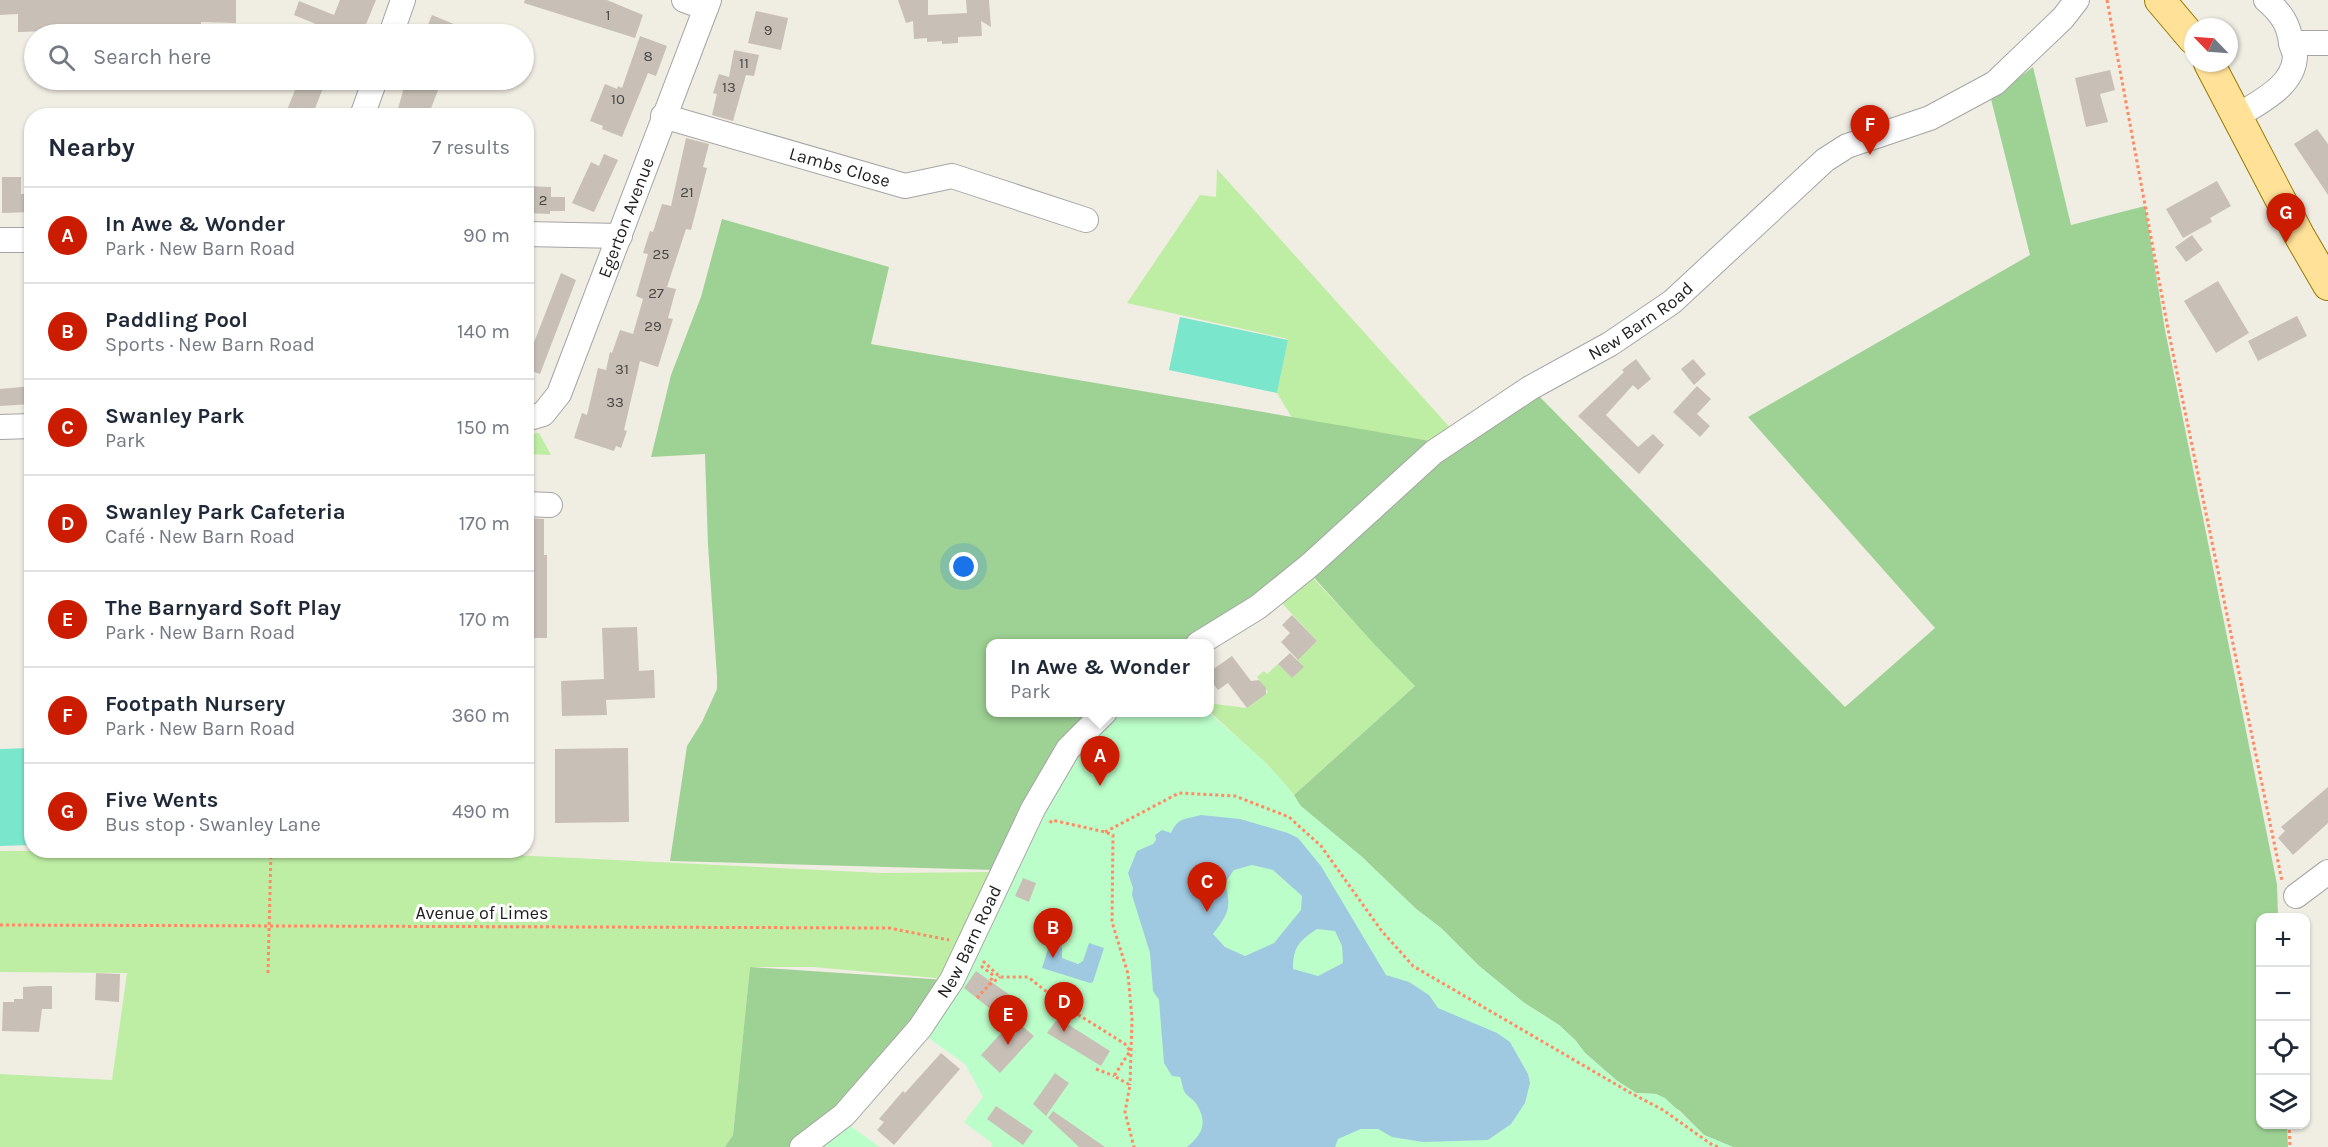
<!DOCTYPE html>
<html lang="en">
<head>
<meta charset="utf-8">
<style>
  body { margin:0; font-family:Karla,sans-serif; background:#f6f6f7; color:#1f2937 }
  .controls { position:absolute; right:18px; bottom:18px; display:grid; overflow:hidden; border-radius:12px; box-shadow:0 2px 4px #0004 }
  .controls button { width:54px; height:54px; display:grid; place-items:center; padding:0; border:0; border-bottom:2px solid #e0e1e3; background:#fff; color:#1f2937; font:30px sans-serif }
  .compass { position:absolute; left:2184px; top:18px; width:54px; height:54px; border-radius:50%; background:#fff; box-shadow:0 2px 4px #0004; rotate:295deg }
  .you { position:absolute; left:964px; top:567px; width:21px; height:21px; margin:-15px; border:4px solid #fff; border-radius:50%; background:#1a73e8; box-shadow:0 0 0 9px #1a73e833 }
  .badge { display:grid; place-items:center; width:39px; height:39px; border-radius:50%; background:#cb1c00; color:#fff; font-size:20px; font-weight:700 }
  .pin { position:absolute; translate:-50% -50px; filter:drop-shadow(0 2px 3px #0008) }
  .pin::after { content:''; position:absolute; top:32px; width:21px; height:18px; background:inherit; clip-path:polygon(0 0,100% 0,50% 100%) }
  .popup { position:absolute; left:986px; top:639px; width:228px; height:78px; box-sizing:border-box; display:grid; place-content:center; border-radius:12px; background:#fff; filter:drop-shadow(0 2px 4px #0005); font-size:20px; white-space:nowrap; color:#747a83 }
  .popup b { font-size:22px; color:#1f2937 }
  .popup::after { content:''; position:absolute; left:50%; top:100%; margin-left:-12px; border:12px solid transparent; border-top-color:#fff }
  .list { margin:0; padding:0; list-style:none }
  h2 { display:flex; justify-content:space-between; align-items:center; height:78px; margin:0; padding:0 24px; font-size:26px }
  h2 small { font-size:20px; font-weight:400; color:#747a83 }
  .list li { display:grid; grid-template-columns:39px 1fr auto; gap:18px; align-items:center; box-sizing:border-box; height:96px; padding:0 24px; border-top:2px solid #e0e1e3 }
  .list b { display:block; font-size:22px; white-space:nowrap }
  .list p { margin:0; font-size:20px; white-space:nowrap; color:#747a83 }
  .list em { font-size:20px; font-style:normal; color:#747a83 }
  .icon { flex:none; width:33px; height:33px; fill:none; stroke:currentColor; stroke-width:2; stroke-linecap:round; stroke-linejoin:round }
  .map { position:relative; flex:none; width:2328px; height:1147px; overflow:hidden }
  .search { position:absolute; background:#fff; box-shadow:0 2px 4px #0004; left:24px; top:24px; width:510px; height:66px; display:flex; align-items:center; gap:15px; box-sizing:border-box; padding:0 21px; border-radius:33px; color:#747a83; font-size:22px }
  .panel { position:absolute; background:#fff; box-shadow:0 2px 4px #0004; left:24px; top:108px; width:510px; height:750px; border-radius:24px }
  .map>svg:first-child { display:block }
  .grass { fill:#beeea4 }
  .forest { fill:#9ed294 }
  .park { fill:#bcfeca }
  .pitch { fill:#7ae6cb }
  .water { fill:#9fc9e1; fill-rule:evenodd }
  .building { fill:#c8c0b6 }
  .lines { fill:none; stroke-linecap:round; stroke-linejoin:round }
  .minor-casing { stroke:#a5a5a5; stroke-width:26 }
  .major-casing { stroke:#977a00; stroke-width:32 }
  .path { stroke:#ff8a64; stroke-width:3; stroke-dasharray:3 3; stroke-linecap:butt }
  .minor { stroke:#fff; stroke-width:24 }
  .major { stroke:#ffe198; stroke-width:30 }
  .labels { text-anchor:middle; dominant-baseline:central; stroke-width:6; stroke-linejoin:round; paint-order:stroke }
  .number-label { font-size:15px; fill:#484644 }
  .street-label { font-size:18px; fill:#1e1e1e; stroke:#fff }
</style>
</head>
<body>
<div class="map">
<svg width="2328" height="1147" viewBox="0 0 2328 1147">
  <rect width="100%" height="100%" fill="#f0ede3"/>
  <!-- grass -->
  <path class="grass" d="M 1217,169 L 1453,431 L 1436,442 L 1292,418 L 1277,393 L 1288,339 L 1127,303 L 1200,195 L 1216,197 Z
    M 539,433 L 551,455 L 527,454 L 527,434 Z
    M 1310,575 L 1415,686 L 1294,795 L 1268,765 L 1210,712 L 1210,699 L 1215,704 L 1247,708 L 1268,692 L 1257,677 L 1264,671 L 1267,674 L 1278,664 L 1292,678 L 1303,667 L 1297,660 L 1317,641 L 1280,601 Z
    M 409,850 L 882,873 L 995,872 L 947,979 L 813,967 L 750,967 L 733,1135 L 725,1147 L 0,1147 L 0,1074 L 112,1080 L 127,973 L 0,972 L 0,851 Z"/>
  <!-- forest -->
  <path class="forest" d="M 2033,67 L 2071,225 L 2145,206 L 2165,330 L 2277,884 L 2278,917 L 2260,918 L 2260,1124 L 2287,1125 L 2288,1147 L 1733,1147 L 1704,1135 L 1680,1111 L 1656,1094 L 1636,1093 L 1616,1080 L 1585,1053 L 1575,1040 L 1559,1025 L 1523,1002 L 1479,966 L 1441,928 L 1416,909 L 1362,857 L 1300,806 L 1294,795 L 1415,686 L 1376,646 L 1309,572 L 1390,499 L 1534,391 L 1845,707 L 1935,628 L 1748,417 L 2030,255 L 1991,99 Z
    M 722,219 L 889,267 L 871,344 L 1436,442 L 1283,580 L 1187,643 L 990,644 L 990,712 L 1095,713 L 996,870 L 670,861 L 687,746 L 702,722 L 717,689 L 717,677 L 708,545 L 705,454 L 651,457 L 671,375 L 701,297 Z
    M 750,967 L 946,980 L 889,1056 L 793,1147 L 725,1147 L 733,1135 Z"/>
  <!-- park -->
  <path class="park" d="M 1114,713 L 1209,713 C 1241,741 1278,769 1301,806 L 1362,857 L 1416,909 L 1441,928 L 1479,966 L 1523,1002 L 1559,1025 L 1575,1040 L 1585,1053 L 1616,1080 L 1636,1093 L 1656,1094 L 1665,1098 L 1704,1135 L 1733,1147 L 991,1147 L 993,1144 L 964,1122 L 983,1097 L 965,1064 L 927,1037 L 1052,783 Z
    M 849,1125 L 880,1147 L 816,1147 Z"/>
  <!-- pitch -->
  <path class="pitch" d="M 1180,317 L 1288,340 L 1277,393 L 1169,370 Z
    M 31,748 L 31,845 L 0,846 L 0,749 Z"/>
  <!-- water -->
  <path class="water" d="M 1201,815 L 1240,819 L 1288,833 L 1298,838 L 1321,866 L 1386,975 L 1409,982 L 1429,995 L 1438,1008 L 1497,1033 L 1510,1042 L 1528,1074 L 1530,1083 L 1525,1103 L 1511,1124 L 1488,1140 L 1423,1142 L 1392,1137 L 1378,1129 L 1361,1129 L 1338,1139 L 1335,1147 L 1187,1147 C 1202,1135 1208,1123 1197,1105 C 1194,1099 1186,1096 1184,1091 C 1182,1086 1182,1081 1180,1077 L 1172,1076 L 1164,1063 L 1159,1000 L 1153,991 L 1150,953 L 1132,895 L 1133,888 L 1128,873 L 1137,851 L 1153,844 L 1156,840 L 1155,835 L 1162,830 L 1171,833 C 1179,816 1185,820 1201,815 ZM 1252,865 L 1273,870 L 1302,896 L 1301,910 L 1274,943 L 1245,956 L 1225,947 L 1213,934 C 1228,914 1232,908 1225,883 L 1234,870 ZM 1317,929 L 1335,931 L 1342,946 L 1343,963 L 1318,976 L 1293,969 C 1293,947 1299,941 1317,929 Z
    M 1053,933 L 1062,937 L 1062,958 L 1078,964 L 1083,961 L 1089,943 L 1104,948 L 1093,982 L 1090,983 L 1042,968 Z"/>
  <!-- building -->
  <path class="building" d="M 0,0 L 236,0 L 236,23 L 201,22 L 201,25 L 101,24 L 101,28 L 83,28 L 83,30 L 18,32 L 18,14 L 0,15 Z
    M 340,0 L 376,0 L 362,34 L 319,34 L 323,27 L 294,15 L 299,1 L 334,15 Z
    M 525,0 L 607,0 L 643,15 L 635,38 L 524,3 Z
    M 898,0 L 928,0 L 928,15 L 967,13 L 966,0 L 989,0 L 991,27 L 981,21 L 982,36 L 958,37 L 958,43 L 942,44 L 942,41 L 927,42 L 927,38 L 914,39 L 913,21 L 906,23 Z
    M 756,11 L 788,18 L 781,50 L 748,43 Z
    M 432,15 L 478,34 L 424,34 Z
    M 640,36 L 667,46 L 656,76 L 648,73 L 622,137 L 602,129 L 603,126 L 590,121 L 605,84 L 617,89 L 618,86 L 622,88 Z
    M 734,50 L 759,55 L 754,76 L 746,75 L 733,121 L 712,115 L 717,94 L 713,93 L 719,74 L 729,77 Z
    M 2110,70 L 2115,90 L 2100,94 L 2108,122 L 2086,127 L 2075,78 Z
    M 299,80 L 317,80 L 325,83 L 312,116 L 301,116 L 287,110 Z
    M 406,80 L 442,80 L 428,116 L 396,116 Z
    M 2317,129 L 2328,144 L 2328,195 L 2294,144 Z
    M 686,138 L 709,144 L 703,167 L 707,168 L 691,230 L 686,229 L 667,287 L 676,289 L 668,318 L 673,319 L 658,367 L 640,361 L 624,430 L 627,431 L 621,448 L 616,446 L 614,451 L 574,438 L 582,413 L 587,415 L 598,368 L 606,370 L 610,352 L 612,353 L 620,330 L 633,334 L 643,299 L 636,296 L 648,254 L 643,253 L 650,231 L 653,232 L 662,204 L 671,206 Z
    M 604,154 L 618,160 L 594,212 L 572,203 L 591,162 L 599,166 Z
    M 2,177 L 21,177 L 21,194 L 32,194 L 32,212 L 2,213 Z
    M 2217,181 L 2231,206 L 2210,218 L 2212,222 L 2183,238 L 2166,209 Z
    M 526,186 L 551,187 L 551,197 L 565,197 L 565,211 L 550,211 L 550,214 L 526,213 Z
    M 2192,235 L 2203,250 L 2186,262 L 2175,247 Z
    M 561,273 L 576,280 L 540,374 L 526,369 L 526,363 Z
    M 2218,281 L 2249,333 L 2216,353 L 2184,301 Z
    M 2297,316 L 2307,336 L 2258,361 L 2248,341 Z
    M 1636,359 L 1651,379 L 1638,390 L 1633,385 L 1606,415 L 1638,447 L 1653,434 L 1664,445 L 1639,474 L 1578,416 L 1624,372 L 1622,370 Z
    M 1693,359 L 1706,374 L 1694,385 L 1681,369 Z
    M 32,386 L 32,404 L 0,406 L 0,389 Z
    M 1697,386 L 1711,399 L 1697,414 L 1710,426 L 1700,437 L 1673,412 Z
    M 526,518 L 544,519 L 544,555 L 547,555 L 547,638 L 526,638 Z
    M 1292,615 L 1317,641 L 1298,660 L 1281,642 L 1290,633 L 1282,625 Z
    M 637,627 L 639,671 L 654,670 L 655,698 L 606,700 L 607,715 L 562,716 L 561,681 L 604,679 L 602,628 Z
    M 1290,653 L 1304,667 L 1292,678 L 1278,664 Z
    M 1232,656 L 1251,681 L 1259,680 L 1266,688 L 1266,694 L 1247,708 L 1228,683 L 1218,690 L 1209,678 L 1209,672 Z
    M 628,748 L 629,822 L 555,823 L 555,749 Z
    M 2328,787 L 2328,823 L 2293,855 L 2278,838 L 2285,831 L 2281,827 Z
    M 1023,878 L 1036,883 L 1029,902 L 1015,896 Z
    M 976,971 L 1024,1005 L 1009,1024 L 964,988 Z
    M 96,973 L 120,974 L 119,1002 L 95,1000 Z
    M 39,986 L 52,986 L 52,1009 L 42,1009 L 39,1032 L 2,1031 L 3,1002 L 14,1002 L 14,999 L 23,999 L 23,987 Z
    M 1058,1018 L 1110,1051 L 1101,1066 L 1047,1033 Z
    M 1014,1019 L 1034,1036 L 1000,1073 L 981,1055 Z
    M 941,1053 L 960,1069 L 894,1145 L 877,1130 L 884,1122 L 879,1119 L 903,1091 L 905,1093 Z
    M 1055,1073 L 1069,1083 L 1046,1116 L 1033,1104 Z
    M 996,1106 L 1033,1131 L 1023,1145 L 987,1119 Z
    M 1053,1111 L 1105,1147 L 1079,1147 L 1048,1118 Z"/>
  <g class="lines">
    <!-- minor casing -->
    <g class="minor-casing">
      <g id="minor">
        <path d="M 684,0 L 706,8"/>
        <path d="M 391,34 L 403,0"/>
        <path d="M 2291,43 L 2328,43"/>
        <path d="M 362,116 L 375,80"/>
        <path id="s1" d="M 663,116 L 905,186 L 952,176 L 1086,220"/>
        <path d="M 2238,116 C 2260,101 2293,87 2295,57 C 2295,52 2292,48 2291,43 C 2289,24 2281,13 2266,0"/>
        <path d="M 526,234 L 620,236"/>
        <path d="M 0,240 L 32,240"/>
        <path id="s2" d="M 526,419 L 543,414 L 559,394 L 709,0"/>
        <path d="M 0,427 L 32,426"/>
        <path d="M 526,504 L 550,505"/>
        <path id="s3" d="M 1198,644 L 1258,607 L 1310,565 L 1434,452 L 1530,388 L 1610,344 L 1672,302 L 1825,160 L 1847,146 L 1930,118 L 1995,83 L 2063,18 L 2077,0"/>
        <path d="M 2296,896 L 2328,872"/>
        <path id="s4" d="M 802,1147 L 844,1115 L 920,1028 L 952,980 L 1033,809 L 1068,749 L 1105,712"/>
      </g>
    </g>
    <!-- major casing -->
    <g class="major-casing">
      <path id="major" d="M 2160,0 L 2193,39
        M 2209,63 L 2299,235 L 2328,285"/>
    </g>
    <!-- path -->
    <path class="path" d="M 2107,0 L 2168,329 L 2282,881
      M 1050,823 L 1052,820 L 1105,832 L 1113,835 L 1112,922 L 1128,974 L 1132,1019 L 1130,1085
      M 1105,832 L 1179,793 L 1235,796 L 1289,817 L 1321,846 L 1381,930 L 1413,966 L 1629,1092 L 1663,1110 L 1711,1144 L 1718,1147
      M 0,925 L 889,928 L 949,940
      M 983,961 L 1000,977 L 1028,977 L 1066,1007 L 1125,1044 L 1130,1051 L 1114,1076 L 1130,1085 L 1125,1112 L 1134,1147
      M 981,966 L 993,975 L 989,985
      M 268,973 L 271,850
      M 977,998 L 989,985 L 1000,977
      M 1096,1069 L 1114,1076
      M 2289,1124 L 2290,1147"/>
    <!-- minor -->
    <use href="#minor" class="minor"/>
    <!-- major -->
    <use href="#major" class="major"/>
  </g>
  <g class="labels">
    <!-- number labels -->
    <g class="number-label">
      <text x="608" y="15">1</text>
      <text x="768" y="30">9</text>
      <text x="648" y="56">8</text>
      <text x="744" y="63">11</text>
      <text x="729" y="87">13</text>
      <text x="618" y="99">10</text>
      <text x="687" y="192">21</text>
      <text x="543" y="200">2</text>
      <text x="661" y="254">25</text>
      <text x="656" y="293">27</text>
      <text x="653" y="326">29</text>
      <text x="622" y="369">31</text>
      <text x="615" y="402">33</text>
    </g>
    <!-- street labels -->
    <g class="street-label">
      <text stroke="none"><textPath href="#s1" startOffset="184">Lambs Close</textPath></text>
      <text stroke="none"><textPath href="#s2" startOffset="232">Egerton Avenue</textPath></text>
      <text stroke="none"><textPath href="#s3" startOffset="550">New Barn Road</textPath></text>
      <text x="482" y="913">Avenue of Limes</text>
      <text stroke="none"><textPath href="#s4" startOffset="268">New Barn Road</textPath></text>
    </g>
  </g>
</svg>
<div class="controls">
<button>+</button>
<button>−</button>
<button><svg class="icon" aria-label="locate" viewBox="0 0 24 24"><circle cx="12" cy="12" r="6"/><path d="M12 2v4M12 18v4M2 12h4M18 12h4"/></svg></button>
<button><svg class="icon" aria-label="layers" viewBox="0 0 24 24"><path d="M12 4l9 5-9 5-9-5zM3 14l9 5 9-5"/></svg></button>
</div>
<svg class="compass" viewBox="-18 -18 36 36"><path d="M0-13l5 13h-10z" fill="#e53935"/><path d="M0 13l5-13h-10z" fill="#747a83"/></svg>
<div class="you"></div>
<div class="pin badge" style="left:1100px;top:786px">A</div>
<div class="popup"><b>In Awe &amp; Wonder</b>Park</div>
<div class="pin badge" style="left:1053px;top:958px">B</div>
<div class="pin badge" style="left:1207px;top:912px">C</div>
<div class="pin badge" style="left:1064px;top:1032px">D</div>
<div class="pin badge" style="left:1008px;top:1045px">E</div>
<div class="pin badge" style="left:1870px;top:155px">F</div>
<div class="pin badge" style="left:2286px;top:243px">G</div>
<div class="search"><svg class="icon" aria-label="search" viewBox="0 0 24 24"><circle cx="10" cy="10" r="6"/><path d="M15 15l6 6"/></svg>Search here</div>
<section class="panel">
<h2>Nearby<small>7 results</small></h2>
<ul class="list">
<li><span class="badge">A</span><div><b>In Awe &amp; Wonder</b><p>Park · New Barn Road</p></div><em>90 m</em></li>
<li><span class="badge">B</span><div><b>Paddling Pool</b><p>Sports · New Barn Road</p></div><em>140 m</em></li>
<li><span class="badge">C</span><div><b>Swanley Park</b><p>Park</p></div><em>150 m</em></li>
<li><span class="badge">D</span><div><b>Swanley Park Cafeteria</b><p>Café · New Barn Road</p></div><em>170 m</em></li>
<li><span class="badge">E</span><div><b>The Barnyard Soft Play</b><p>Park · New Barn Road</p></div><em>170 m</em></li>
<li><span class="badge">F</span><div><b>Footpath Nursery</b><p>Park · New Barn Road</p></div><em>360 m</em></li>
<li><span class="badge">G</span><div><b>Five Wents</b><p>Bus stop · Swanley Lane</p></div><em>490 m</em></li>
</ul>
</section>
</div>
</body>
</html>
